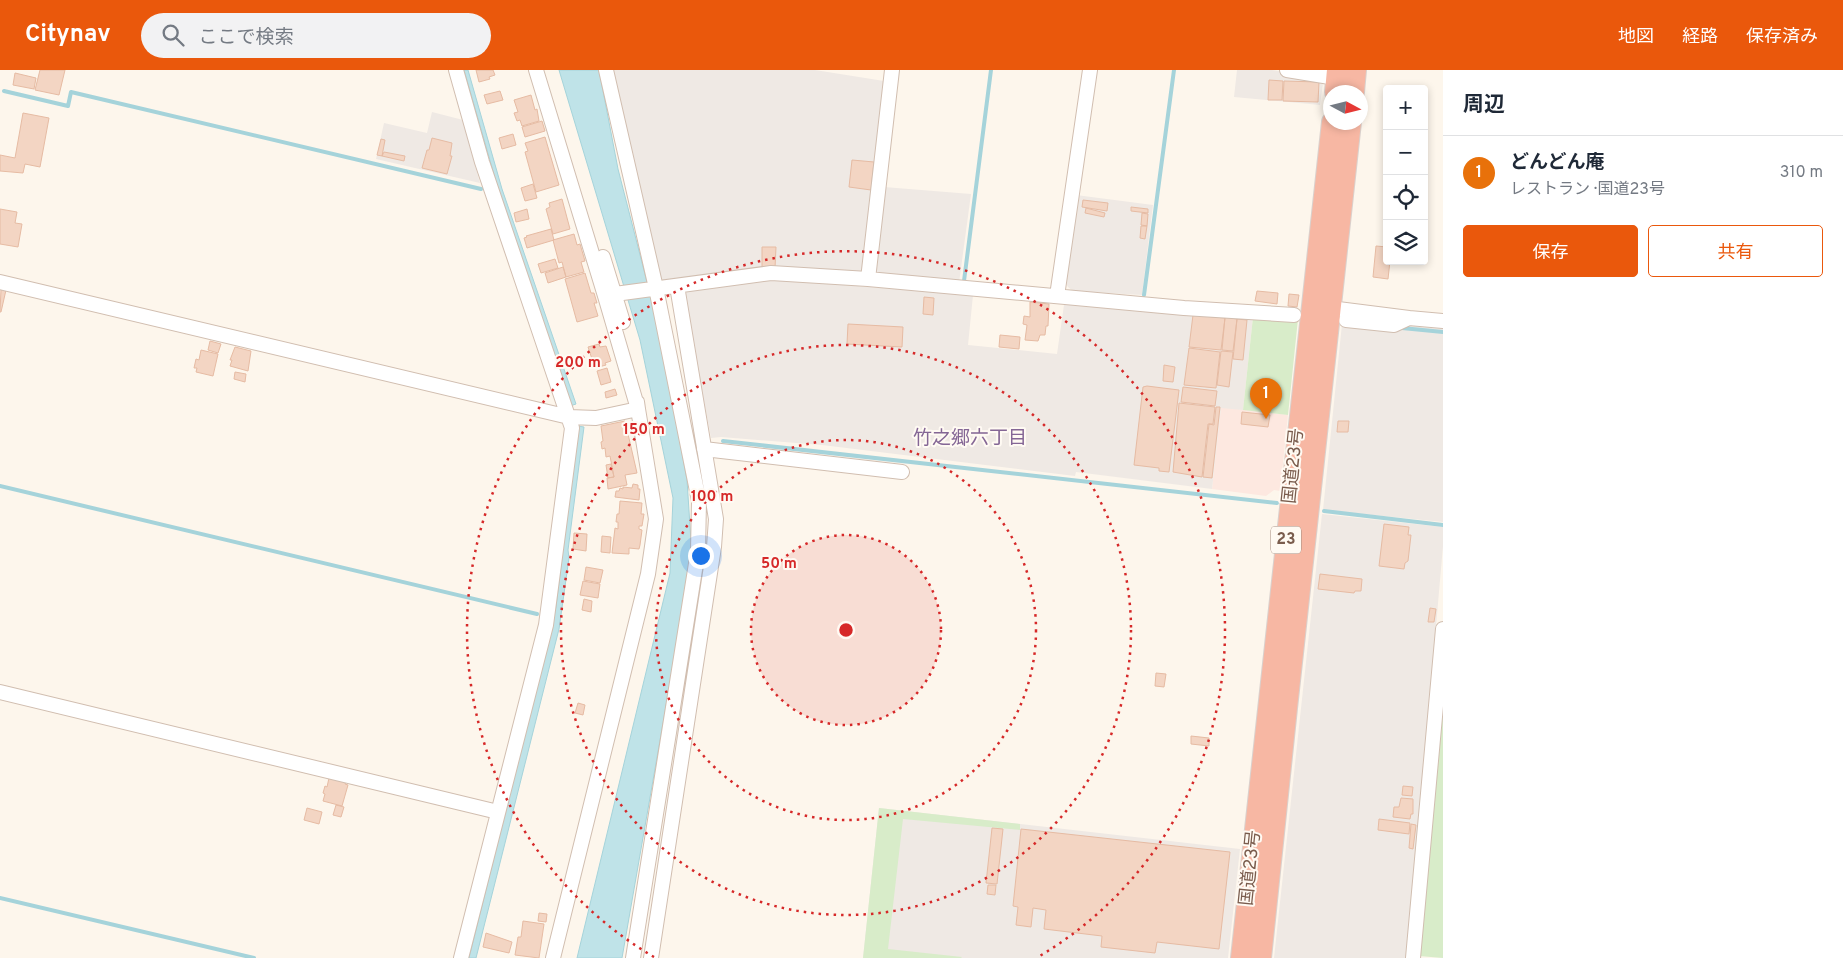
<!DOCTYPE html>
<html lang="ja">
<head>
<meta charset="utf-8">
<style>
  body { margin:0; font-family:Overpass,"Noto Sans JP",sans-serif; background:#f2f2f3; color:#1f2937 }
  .controls { position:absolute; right:15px; top:15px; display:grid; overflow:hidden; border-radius:5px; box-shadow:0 2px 8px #0003 }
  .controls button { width:45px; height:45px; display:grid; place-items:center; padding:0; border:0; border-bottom:1px solid #e0e1e3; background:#fff; color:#1f2937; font:25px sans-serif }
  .compass { position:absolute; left:1323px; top:15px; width:45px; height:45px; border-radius:50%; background:#fff; box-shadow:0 2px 8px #0003; rotate:97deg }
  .you { position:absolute; left:700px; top:485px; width:18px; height:18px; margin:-12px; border:4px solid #fff; border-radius:50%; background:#1a73e8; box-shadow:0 0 0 8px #1a73e833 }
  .badge { display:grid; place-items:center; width:32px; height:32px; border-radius:50%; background:#ea580c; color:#fff; font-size:16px; font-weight:700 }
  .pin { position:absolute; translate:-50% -41px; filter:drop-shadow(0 1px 2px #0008) }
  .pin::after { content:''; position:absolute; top:26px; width:18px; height:15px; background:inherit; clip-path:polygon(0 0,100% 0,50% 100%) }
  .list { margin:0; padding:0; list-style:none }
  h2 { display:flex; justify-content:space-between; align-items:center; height:65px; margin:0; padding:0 20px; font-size:21px }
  h2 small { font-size:16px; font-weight:400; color:#747a83 }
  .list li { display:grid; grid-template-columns:32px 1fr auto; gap:15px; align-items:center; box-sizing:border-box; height:75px; padding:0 20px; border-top:1px solid #e0e1e3 }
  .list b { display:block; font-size:19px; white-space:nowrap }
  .list p { margin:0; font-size:16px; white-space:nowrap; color:#747a83 }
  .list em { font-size:16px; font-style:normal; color:#747a83 }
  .actions { display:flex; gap:10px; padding:15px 20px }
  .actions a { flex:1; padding:11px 0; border:1px solid #ea580c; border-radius:5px; text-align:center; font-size:18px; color:#ea580c }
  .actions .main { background:#ea580c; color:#fff }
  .icon { flex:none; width:28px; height:28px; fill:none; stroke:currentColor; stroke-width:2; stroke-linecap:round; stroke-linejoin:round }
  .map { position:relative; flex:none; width:1443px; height:888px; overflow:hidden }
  header { display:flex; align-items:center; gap:30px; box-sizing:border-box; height:70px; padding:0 25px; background:#ea580c; color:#fff }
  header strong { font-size:24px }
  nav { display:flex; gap:28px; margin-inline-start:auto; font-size:18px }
  .search { width:350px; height:45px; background:#f2f2f3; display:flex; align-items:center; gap:12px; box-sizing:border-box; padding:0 18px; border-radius:28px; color:#747a83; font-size:19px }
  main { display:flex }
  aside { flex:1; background:#fff }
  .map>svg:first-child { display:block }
  .commercial { fill:#fde8e0 }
  .industrial { fill:#efe9e4 }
  .green { fill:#d8ecc9 }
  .water { fill:#bfe3e8; stroke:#a5d3da }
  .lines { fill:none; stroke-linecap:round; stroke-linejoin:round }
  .stream { stroke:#a5d3da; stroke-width:4 }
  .building { fill:#f3d5c3; stroke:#e6bba3 }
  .minor-casing { stroke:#d1beb0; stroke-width:16 }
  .highway-casing { stroke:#dad1cd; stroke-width:22 }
  .minor { stroke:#fff; stroke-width:14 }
  .highway { stroke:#f7b7a3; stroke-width:20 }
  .ring { fill:none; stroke:#d62828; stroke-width:2.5; stroke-dasharray:2.5 5 }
  .labels { text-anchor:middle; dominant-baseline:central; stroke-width:4; stroke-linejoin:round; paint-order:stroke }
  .shield { fill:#fffaf3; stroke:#a28b7f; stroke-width:1 }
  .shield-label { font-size:16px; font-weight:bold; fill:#7a5c4d }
  .street-label { font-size:18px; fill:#7a5c4d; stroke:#fffaf3 }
  .neighbourhood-label { font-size:19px; fill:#846695; stroke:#fffaf3 }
  .centre { fill:#d62828; stroke:#fffaf3; stroke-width:2.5 }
  .ring-label { font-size:15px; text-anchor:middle; font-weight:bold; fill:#d62828; stroke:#fffaf3; stroke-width:4; stroke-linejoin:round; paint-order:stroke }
</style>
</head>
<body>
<header>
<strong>Citynav</strong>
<div class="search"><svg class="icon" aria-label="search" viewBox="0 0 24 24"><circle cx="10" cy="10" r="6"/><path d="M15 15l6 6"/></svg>ここで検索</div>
<nav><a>地図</a><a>経路</a><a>保存済み</a></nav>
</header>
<main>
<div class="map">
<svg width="1443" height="888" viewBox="0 0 1443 888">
  <rect width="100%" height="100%" fill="#fdf6ec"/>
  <!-- commercial -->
  <path class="commercial" d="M 1221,337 L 1288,345 L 1280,421 L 1274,420 L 1266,426 L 1212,419 Z"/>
  <!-- industrial -->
  <path class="industrial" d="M 609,0 L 815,0 L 884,11 L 865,200 L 859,203 L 658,212 Z
    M 1237,0 L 1272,0 L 1320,8 L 1323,13 L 1320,35 L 1234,27 Z
    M 432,42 L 467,51 L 469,74 L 480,113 L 376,89 L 384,53 L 427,63 Z
    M 884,117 L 971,124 L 959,213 L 878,205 L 874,201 Z
    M 1076,125 L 1153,135 L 1142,225 L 1073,221 L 1068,217 L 1064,210 Z
    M 780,210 L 973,225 L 968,275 L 1057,284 L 1064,235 L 1068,232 L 1253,247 L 1243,340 L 1221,338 L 1212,419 L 1076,402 L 1075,406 L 822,375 L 721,367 L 711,368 L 684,226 L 687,220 L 756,211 Z
    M 1342,254 L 1400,260 L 1400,255 L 1443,259 L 1443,452 L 1323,440 Z
    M 1322,444 L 1443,457 L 1443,476 L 1407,888 L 1274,888 Z
    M 879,738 L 1240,779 L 1228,888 L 863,888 Z"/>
  <!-- green -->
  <path class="green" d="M 1253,247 L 1298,249 L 1288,345 L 1243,340 Z
    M 1443,606 L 1443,888 L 1419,886 Z
    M 879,738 L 1020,754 L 1020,760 L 903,749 L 888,879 L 962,887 L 961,888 L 863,888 Z"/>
  <!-- water -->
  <path class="water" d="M 464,0 L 468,0 L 502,119 L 576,334 L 570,336 L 497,115 Z
    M 559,0 L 599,0 L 618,99 L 658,255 L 687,410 L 692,487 L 622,888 L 577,888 L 670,503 L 673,428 L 640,270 Z
    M 578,356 L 584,357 L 568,480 L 569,488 L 559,559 L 476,888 L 469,888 L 556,537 Z"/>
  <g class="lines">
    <!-- stream -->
    <path class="stream" d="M 4,21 L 68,36 L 71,22 L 481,119
      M 964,211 L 991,0
      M 1144,225 L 1174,0
      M 1402,258 L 1443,262
      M 723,371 L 1277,433
      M 0,416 L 537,544
      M 1324,441 L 1443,455
      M 0,828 L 254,888"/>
  </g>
  <!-- building -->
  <path class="building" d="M 40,0 L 65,0 L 59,25 L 35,20 Z
    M 476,0 L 493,0 L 495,5 L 489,7 L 490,9 L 479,12 Z
    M 15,3 L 36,8 L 34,19 L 13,15 Z
    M 1269,10 L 1283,11 L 1282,30 L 1268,30 Z
    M 1284,11 L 1319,12 L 1318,32 L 1283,31 Z
    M 500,21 L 503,30 L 487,34 L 484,25 Z
    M 531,25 L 535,40 L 537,39 L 539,51 L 522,56 L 520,50 L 517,51 L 514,43 L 518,42 L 514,30 Z
    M 23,43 L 49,48 L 40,97 L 25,94 L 23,103 L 0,101 L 0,85 L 15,88 Z
    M 542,51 L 545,61 L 525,67 L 522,57 Z
    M 513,64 L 516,75 L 502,79 L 499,68 Z
    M 545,67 L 559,115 L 536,122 L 525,82 L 528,81 L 525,73 Z
    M 432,68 L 452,73 L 450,86 L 452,86 L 447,104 L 422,98 L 427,80 L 429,80 Z
    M 381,69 L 385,70 L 382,86 L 377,85 Z
    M 384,82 L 405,86 L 404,91 L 382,86 Z
    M 852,90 L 874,92 L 871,120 L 849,117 Z
    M 533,114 L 537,128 L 525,131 L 521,118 Z
    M 562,129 L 570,159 L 553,164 L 546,139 L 550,137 L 549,133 Z
    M 1083,130 L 1108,133 L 1107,141 L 1082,137 Z
    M 1131,137 L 1148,139 L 1148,143 L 1131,141 Z
    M 1086,138 L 1105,143 L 1104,147 L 1085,143 Z
    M 0,139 L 17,142 L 15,153 L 22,154 L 18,177 L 0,174 Z
    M 527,139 L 529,149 L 516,152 L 514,143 Z
    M 1142,143 L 1148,144 L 1147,156 L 1141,155 Z
    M 1141,156 L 1147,156 L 1145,169 L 1140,168 Z
    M 551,159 L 554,170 L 527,178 L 524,168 L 527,167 L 526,166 Z
    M 574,164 L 577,175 L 580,174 L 585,191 L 581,192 L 584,202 L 566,207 L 562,192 L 559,193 L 553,170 Z
    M 1376,176 L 1387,177 L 1387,191 L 1390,191 L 1388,209 L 1373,207 Z
    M 762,177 L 776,177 L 775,198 L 762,198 Z
    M 555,189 L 558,198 L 541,203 L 538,194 Z
    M 563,197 L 566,207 L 548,213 L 545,203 Z
    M 585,203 L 591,223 L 594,223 L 597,233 L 594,233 L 598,246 L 577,252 L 565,209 Z
    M 1,219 L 6,220 L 1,242 L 0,242 Z
    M 1257,221 L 1278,223 L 1277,234 L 1255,231 Z
    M 1289,224 L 1299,225 L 1297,237 L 1288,236 Z
    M 924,227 L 934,228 L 933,245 L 923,244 Z
    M 1030,232 L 1049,234 L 1048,256 L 1046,256 L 1045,265 L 1040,265 L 1038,271 L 1025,270 L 1027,255 L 1023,254 L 1024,246 L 1030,247 Z
    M 1193,245 L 1225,248 L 1221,280 L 1189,277 Z
    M 1225,247 L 1237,249 L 1233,281 L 1222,280 Z
    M 1237,249 L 1247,250 L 1243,290 L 1233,289 Z
    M 848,254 L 903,257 L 902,277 L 847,274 Z
    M 1000,265 L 1020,267 L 1019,279 L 999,277 Z
    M 210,271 L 221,274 L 218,283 L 208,280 Z
    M 599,274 L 600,277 L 606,276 L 611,291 L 605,293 L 606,295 L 595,298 L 588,277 Z
    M 235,277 L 251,281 L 248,301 L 230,296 L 232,290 L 230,290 Z
    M 1189,278 L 1220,282 L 1216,318 L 1184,315 Z
    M 201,280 L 218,284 L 213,306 L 196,302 L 197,298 L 194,298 L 196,289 L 199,290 Z
    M 1221,281 L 1233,282 L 1229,317 L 1217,315 Z
    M 1164,295 L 1175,297 L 1173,312 L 1163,311 Z
    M 607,298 L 611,312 L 601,315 L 597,301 Z
    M 235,302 L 246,304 L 245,312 L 234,309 Z
    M 1147,316 L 1179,320 L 1169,402 L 1159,401 L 1159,398 L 1134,395 L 1143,317 Z
    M 1183,317 L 1217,321 L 1215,336 L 1181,332 Z
    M 615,319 L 617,325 L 606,328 L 605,322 Z
    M 1179,333 L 1215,337 L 1213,354 L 1208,354 L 1202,407 L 1173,402 Z
    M 1216,337 L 1220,337 L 1212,408 L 1203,407 L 1209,354 L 1214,355 Z
    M 1242,342 L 1270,345 L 1268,357 L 1241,354 Z
    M 625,351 L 637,403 L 625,405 L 627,415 L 608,419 L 607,408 L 614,407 L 610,386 L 606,387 L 605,378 L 602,379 L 601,372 L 603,371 L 601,356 Z
    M 1338,351 L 1349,351 L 1348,362 L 1337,362 Z
    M 611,394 L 614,407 L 608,408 L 606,395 Z
    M 633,414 L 638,415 L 638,419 L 640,419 L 639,430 L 615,427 L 616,421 L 619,421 L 620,418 L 623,419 L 623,417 L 632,418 Z
    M 620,431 L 642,433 L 641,444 L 644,444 L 642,456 L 639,456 L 639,459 L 642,460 L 640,475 L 639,479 L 629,478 L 629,484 L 612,483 L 615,458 L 618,459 L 618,452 L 616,452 L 617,444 L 619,444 Z
    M 1384,454 L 1409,457 L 1408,465 L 1411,465 L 1408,491 L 1405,493 L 1404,499 L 1379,496 Z
    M 574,463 L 587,464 L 586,481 L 573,479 Z
    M 602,466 L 611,467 L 610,483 L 601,482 Z
    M 586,497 L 603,500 L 600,513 L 584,510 Z
    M 1320,504 L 1362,509 L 1361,521 L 1355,521 L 1354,523 L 1318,519 Z
    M 583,511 L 600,514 L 598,528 L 580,525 Z
    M 584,529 L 592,531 L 591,542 L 582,540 Z
    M 1430,538 L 1436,539 L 1434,552 L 1428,552 Z
    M 1156,603 L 1166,604 L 1164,617 L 1155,616 Z
    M 578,633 L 585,635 L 583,645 L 575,643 Z
    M 1191,666 L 1209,668 L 1209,676 L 1191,674 Z
    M 329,708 L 346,712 L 345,714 L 348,715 L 342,736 L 323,731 L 325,724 L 323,723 L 325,716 L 327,717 Z
    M 1403,716 L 1413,717 L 1412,726 L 1402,725 Z
    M 1401,728 L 1413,729 L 1413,744 L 1411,744 L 1410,749 L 1393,747 L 1394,737 L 1399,737 Z
    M 336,735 L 344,737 L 341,747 L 333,745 Z
    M 307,738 L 322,742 L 319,754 L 304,750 Z
    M 1379,749 L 1410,753 L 1409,764 L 1378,760 Z
    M 1411,754 L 1416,755 L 1413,779 L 1409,778 Z
    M 992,758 L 1003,759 L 997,814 L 986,813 Z
    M 1021,759 L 1230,782 L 1219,879 L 1157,872 L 1155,883 L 1101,877 L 1102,866 L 1044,859 L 1046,840 L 1033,838 L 1031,857 L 1016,855 L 1018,837 L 1013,836 Z
    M 988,815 L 996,815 L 995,825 L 987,824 Z
    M 539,843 L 547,844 L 546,852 L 538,851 Z
    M 523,851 L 544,854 L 539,888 L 515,885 L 518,867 L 521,867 Z
    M 486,863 L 512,872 L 509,883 L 483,877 Z"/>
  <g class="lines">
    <!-- minor casing -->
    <g class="minor-casing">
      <path id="minor" d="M 456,0 L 482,92 L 572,358 L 546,555 L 461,888
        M 536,0 L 605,226 L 638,339 L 656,449 L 648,504 L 553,888
        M 606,0 L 656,218 L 699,431 L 698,481 L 633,888
        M 1287,0 L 1336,8
        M 603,187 L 623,252
        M 868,209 L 892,0
        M 0,212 L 569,347 L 596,348 L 638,339 L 637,332
        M 615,224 L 771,203 L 868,209 L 1184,238 L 1294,245
        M 1057,226 L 1090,0
        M 1330,238 L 1409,248
        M 1346,250 L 1394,255 L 1409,248 L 1443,251
        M 704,379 L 902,402
        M 0,622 L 498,742
        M 651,888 L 714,477 L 716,449 L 677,216
        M 1413,888 L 1443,559"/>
    </g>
    <!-- highway casing -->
    <g class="highway-casing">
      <path id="highway" d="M 1335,22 L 1337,0
        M 1354,22 L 1356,0
        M 1241,888 L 1332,52
        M 1261,888 L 1287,638 L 1351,52"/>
    </g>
    <!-- minor -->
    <use href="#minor" class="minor"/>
    <!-- highway -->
    <use href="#highway" class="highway"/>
  </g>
  <!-- distance rings -->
  <circle cx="846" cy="560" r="95" fill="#d62828" fill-opacity=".12"/>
  <g class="ring">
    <circle cx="846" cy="560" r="95"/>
    <circle cx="846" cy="560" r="190"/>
    <circle cx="846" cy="560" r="285"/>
    <path d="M654 887A379 379 0 1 1 1038 887"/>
  </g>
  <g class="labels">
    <!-- shield labels -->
    <rect class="shield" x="1271" y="456.5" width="30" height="27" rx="4"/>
    <g class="shield-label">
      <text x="1286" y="470">23</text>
    </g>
    <!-- street labels -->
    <g class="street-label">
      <text transform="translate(1294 396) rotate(-84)">国道23号</text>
      <text transform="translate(1251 798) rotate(-84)">国道23号</text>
    </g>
    <!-- neighbourhood labels -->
    <g class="neighbourhood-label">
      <text x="970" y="369">竹之郷六丁目</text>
    </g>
  </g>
  <circle cx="846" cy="560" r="8" class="centre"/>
  <g class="ring-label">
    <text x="578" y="297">200 m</text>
    <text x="644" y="364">150 m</text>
    <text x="712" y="431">100 m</text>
    <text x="779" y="498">50 m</text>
  </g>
</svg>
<div class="controls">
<button>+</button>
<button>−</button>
<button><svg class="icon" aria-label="locate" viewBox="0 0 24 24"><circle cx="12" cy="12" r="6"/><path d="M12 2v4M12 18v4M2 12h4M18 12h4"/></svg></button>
<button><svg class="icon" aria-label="layers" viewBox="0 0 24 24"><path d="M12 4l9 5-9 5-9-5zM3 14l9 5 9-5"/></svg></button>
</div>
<svg class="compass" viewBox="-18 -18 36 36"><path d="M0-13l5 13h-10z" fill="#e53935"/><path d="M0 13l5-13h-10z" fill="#747a83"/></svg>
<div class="you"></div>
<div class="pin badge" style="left:1266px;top:349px;background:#e8710a">1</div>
</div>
<aside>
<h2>周辺<small></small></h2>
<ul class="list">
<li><span class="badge" style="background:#e8710a">1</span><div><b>どんどん庵</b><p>レストラン · 国道23号</p></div><em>310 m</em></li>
</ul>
<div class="actions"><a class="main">保存</a><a>共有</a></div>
</aside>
</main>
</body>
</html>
